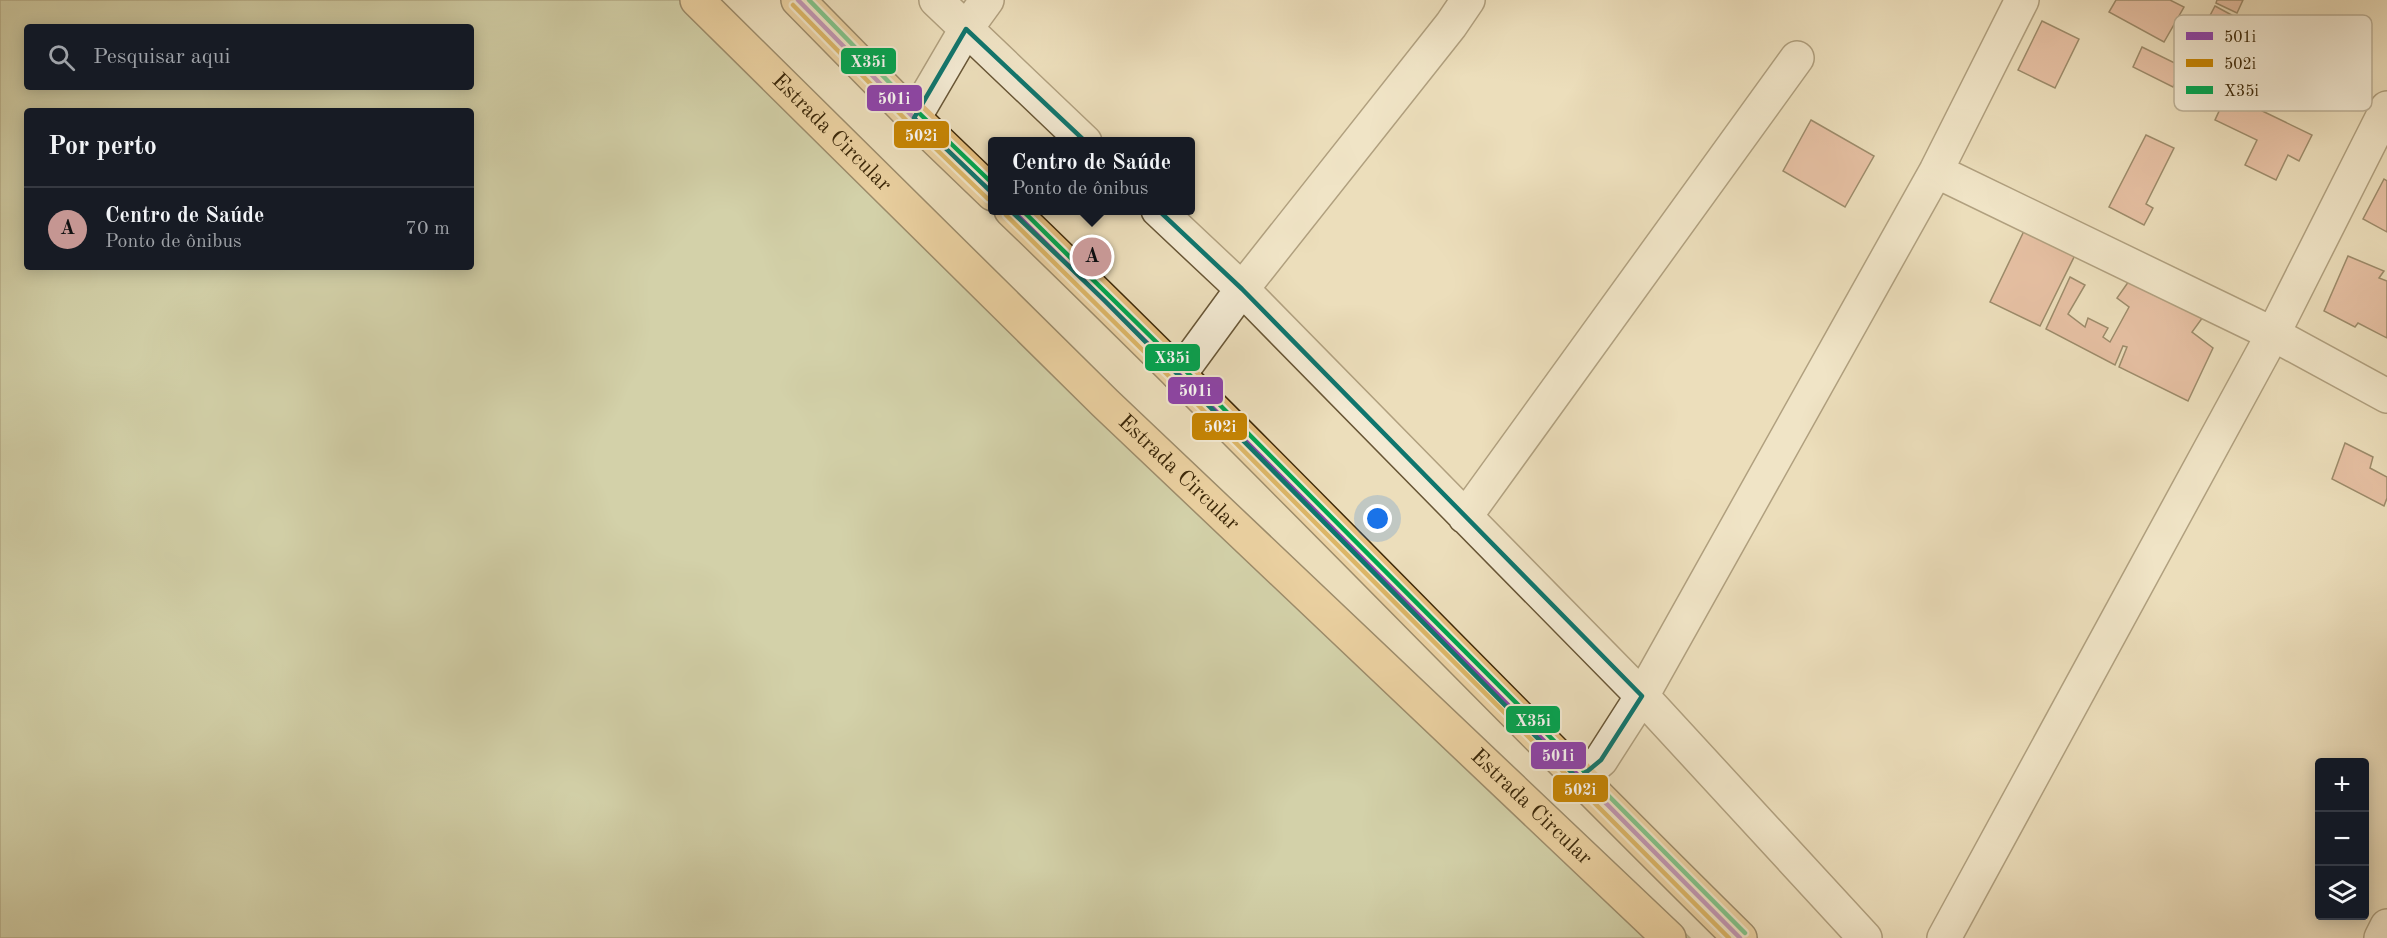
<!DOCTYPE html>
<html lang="pt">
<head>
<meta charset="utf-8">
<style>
  body { margin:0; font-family:"Old Standard TT",serif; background:#242831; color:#f1f3f6 }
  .controls { position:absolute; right:18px; bottom:18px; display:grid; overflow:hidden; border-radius:6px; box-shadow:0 3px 15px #0003 }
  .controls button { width:54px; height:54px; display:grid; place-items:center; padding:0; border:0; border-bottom:2px solid #363941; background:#171b24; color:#f1f3f6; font:30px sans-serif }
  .you { position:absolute; left:1378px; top:519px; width:21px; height:21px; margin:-15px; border:4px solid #fff; border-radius:50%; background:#1a73e8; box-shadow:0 0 0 9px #1a73e833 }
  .badge { display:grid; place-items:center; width:39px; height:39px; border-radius:50%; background:#c59692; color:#111; font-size:20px; font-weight:700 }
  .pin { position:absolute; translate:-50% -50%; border:3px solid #fff; box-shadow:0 2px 6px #0006 }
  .popup { position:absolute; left:988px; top:137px; width:207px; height:78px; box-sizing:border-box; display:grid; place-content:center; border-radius:6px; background:#171b24; filter:drop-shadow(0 2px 4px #0005); font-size:20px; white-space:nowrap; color:#9ea1a6 }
  .popup b { font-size:22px; color:#f1f3f6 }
  .popup::after { content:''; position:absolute; left:50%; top:100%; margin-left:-12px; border:12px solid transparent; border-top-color:#171b24 }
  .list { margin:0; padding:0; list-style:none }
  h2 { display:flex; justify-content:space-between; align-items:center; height:78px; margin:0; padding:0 24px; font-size:26px }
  h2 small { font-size:20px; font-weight:400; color:#9ea1a6 }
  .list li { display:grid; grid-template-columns:39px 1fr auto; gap:18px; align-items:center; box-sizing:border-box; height:84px; padding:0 24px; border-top:2px solid #363941 }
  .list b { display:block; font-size:22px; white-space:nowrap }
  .list p { margin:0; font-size:20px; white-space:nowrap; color:#9ea1a6 }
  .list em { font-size:20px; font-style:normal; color:#9ea1a6 }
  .icon { flex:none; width:33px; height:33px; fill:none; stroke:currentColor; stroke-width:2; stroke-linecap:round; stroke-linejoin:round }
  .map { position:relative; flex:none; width:2387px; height:938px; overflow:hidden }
  .search { position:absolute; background:#171b24; box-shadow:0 3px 15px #0003; left:24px; top:24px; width:450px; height:66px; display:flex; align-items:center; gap:15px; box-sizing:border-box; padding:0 21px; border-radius:6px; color:#9ea1a6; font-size:22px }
  .panel { position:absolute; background:#171b24; box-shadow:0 3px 15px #0003; left:24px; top:108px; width:450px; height:162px; border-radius:6px }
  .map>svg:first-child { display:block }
  .green { fill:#b3c293; stroke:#78754e; stroke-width:1.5; fill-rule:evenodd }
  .building { fill:#e09e88; stroke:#3c2809; stroke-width:1.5 }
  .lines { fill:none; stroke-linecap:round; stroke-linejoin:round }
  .street-casing { stroke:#685636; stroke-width:36 }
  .primary-casing { stroke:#3c2809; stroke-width:36 }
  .street { stroke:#f3ead3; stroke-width:33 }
  .primary { stroke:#e6bf7e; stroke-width:33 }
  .bus-1-casing { stroke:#f3ead3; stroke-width:9 }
  .bus-2-casing { stroke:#f3ead3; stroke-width:9 }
  .bus-3-casing { stroke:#f3ead3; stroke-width:9 }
  .bus-1 { stroke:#8e44ad; stroke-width:4.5 }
  .bus-2 { stroke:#c88602; stroke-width:4.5 }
  .bus-3 { stroke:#00a651; stroke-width:4.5 }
  .marked { fill:none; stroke:#0f766e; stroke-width:4.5; stroke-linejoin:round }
  .labels { text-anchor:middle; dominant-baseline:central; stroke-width:4.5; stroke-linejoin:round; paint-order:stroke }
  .street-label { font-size:22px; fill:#3c2809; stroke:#f3ead3 }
  .key { fill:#f3ead3; stroke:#bcb096; stroke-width:1.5 }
  .key-label { font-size:16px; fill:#3c2809 }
  .line-badge { stroke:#f3ead3; stroke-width:2 }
  .badge-label { font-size:16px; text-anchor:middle; font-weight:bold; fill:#fff }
</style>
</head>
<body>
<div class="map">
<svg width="2387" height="938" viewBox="0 0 2387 938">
  <rect width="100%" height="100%" fill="#ecdebb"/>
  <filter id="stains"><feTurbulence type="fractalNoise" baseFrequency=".00333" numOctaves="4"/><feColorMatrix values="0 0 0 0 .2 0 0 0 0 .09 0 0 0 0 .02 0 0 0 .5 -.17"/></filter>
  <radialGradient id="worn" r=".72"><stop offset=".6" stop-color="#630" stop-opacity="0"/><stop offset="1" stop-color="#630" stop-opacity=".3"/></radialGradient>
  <!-- green -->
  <path class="green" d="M 0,0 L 700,0 L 1690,938 L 0,938 ZM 27,27 L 471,27 L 471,87 L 27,87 ZM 27,111 L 471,111 L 471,267 L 27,267 Z"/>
  <!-- building -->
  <path class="building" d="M 2116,0 L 2170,0 L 2184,7 L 2164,42 L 2109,12 Z
    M 2217,0 L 2243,0 L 2237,13 L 2216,3 Z
    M 2215,6 L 2263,32 L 2244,68 L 2247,70 L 2238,89 L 2185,63 Z
    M 2042,21 L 2079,39 L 2055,88 L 2018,70 Z
    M 2142,47 L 2183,67 L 2173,87 L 2133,67 Z
    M 2227,94 L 2312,135 L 2299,161 L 2288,155 L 2276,180 L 2245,165 L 2257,140 L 2215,120 Z
    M 1811,120 L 1874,156 L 1845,207 L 1783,171 Z
    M 2146,135 L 2174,148 L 2146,204 L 2153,208 L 2144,225 L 2109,207 Z
    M 2384,179 L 2387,181 L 2387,232 L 2363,219 Z
    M 2024,231 L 2075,255 L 2040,326 L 1990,302 Z
    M 2348,256 L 2384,271 L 2379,278 L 2387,281 L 2387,338 L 2358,323 L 2355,327 L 2324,311 Z
    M 2070,277 L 2085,285 L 2068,314 L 2085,327 L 2088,318 L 2108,328 L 2103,337 L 2110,342 L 2129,307 L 2117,298 L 2129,281 L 2203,317 L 2192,332 L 2213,348 L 2188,401 L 2119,367 L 2127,347 L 2123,346 L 2115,365 L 2046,329 Z
    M 2345,443 L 2373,457 L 2370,468 L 2387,477 L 2387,498 L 2384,506 L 2332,479 Z"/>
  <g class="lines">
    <!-- street casing -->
    <g class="street-casing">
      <path id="street" d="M 936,0 L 1085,142
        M 914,118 L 966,29 L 987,0
        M 1936,171 L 2273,334 L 2387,396
        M 1158,210 L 1242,289 L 1642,696 L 1865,938
        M 1179,375 L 1242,289 L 1451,25 L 1468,0
        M 1465,517 L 1797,58
        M 1578,779 L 1601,760 L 1642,696 L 1936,171 L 2022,0
        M 1944,938 L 2273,334 L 2387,108
        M 2381,938 L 2387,926"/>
    </g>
    <!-- primary casing -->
    <g class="primary-casing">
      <g id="primary">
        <path id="s1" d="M 697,0 L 1105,403 L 1669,938"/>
        <path d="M 798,0 L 914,118 L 993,194"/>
        <path d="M 1011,210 C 1258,448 1495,697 1740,938"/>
      </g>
    </g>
    <!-- street -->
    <use href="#street" class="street"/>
    <!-- primary -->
    <use href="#primary" class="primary"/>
    <!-- bus-1 casing -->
    <g class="bus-1-casing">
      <path id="bus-1" d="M 798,0 L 914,118 L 993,194
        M 1012,210 L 1195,390 L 1740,938"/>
    </g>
    <!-- bus-2 casing -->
    <g class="bus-2-casing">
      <path id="bus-2" d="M 793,5 L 909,123 L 988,199
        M 1006,215 L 1189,396 L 1729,938"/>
    </g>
    <!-- bus-3 casing -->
    <g class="bus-3-casing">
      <path id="bus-3" d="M 809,0 L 919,113 L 993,184
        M 1022,210 L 1200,385 L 1745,933"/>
    </g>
    <!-- bus-1 -->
    <use href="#bus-1" class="bus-1"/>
    <!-- bus-2 -->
    <use href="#bus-2" class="bus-2"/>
    <!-- bus-3 -->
    <use href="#bus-3" class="bus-3"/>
  </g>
  <!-- marked area -->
  <path d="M0 0H2387V938H0ZM 966,29 L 1242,289 L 1642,696 L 1601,760 L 1578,779 L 1104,300 L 914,118 Z" fill="#ecdebb" fill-opacity=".55" fill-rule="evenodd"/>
  <path class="marked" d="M 966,29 L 1242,289 L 1642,696 L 1601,760 L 1578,779 L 1104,300 L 914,118 Z"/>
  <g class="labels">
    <!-- street labels -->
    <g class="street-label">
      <text stroke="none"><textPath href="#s1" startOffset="189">Estrada Circular</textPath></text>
      <text stroke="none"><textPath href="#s1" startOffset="675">Estrada Circular</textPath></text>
      <text stroke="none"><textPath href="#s1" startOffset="1161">Estrada Circular</textPath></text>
    </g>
  </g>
  <!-- legend -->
  <rect x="2174" y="15" width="198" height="96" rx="9" class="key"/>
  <rect x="2186" y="32" width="27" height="8" fill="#8e44ad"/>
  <rect x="2186" y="59" width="27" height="8" fill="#c88602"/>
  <rect x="2186" y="86" width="27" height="8" fill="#00a651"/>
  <g class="key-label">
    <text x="2224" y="42">501i</text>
    <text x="2224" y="69">502i</text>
    <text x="2224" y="96">X35i</text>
  </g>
  <g class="line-badge">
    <rect x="840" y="47" width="57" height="28" rx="6" fill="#00a651"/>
    <rect x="866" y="84" width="57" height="28" rx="6" fill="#8e44ad"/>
    <rect x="893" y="120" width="57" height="29" rx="6" fill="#c88602"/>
    <rect x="1144" y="343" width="57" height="29" rx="6" fill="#00a651"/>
    <rect x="1167" y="376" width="57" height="29" rx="6" fill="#8e44ad"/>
    <rect x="1191" y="412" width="57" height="29" rx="6" fill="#c88602"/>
    <rect x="1505" y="705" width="56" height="29" rx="6" fill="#00a651"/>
    <rect x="1530" y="741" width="57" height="29" rx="6" fill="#8e44ad"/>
    <rect x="1552" y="774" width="57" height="29" rx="6" fill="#c88602"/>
  </g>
  <g class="badge-label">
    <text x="868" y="67">X35i</text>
    <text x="894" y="104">501i</text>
    <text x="921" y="141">502i</text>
    <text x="1172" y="363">X35i</text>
    <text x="1195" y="396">501i</text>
    <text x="1220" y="432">502i</text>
    <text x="1533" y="726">X35i</text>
    <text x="1558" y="761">501i</text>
    <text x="1580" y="795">502i</text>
  </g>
  <rect width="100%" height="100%" filter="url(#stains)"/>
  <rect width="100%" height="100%" fill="url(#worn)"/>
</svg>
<div class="controls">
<button>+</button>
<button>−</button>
<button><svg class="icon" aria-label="layers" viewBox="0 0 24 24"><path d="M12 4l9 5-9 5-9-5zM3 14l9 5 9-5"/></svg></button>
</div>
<div class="you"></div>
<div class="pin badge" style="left:1092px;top:257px">A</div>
<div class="popup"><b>Centro de Saúde</b>Ponto de ônibus</div>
<div class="search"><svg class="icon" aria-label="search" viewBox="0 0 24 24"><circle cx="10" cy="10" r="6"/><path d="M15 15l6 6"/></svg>Pesquisar aqui</div>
<section class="panel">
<h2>Por perto<small></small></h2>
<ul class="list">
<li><span class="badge">A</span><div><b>Centro de Saúde</b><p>Ponto de ônibus</p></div><em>70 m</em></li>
</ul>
</section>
</div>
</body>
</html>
